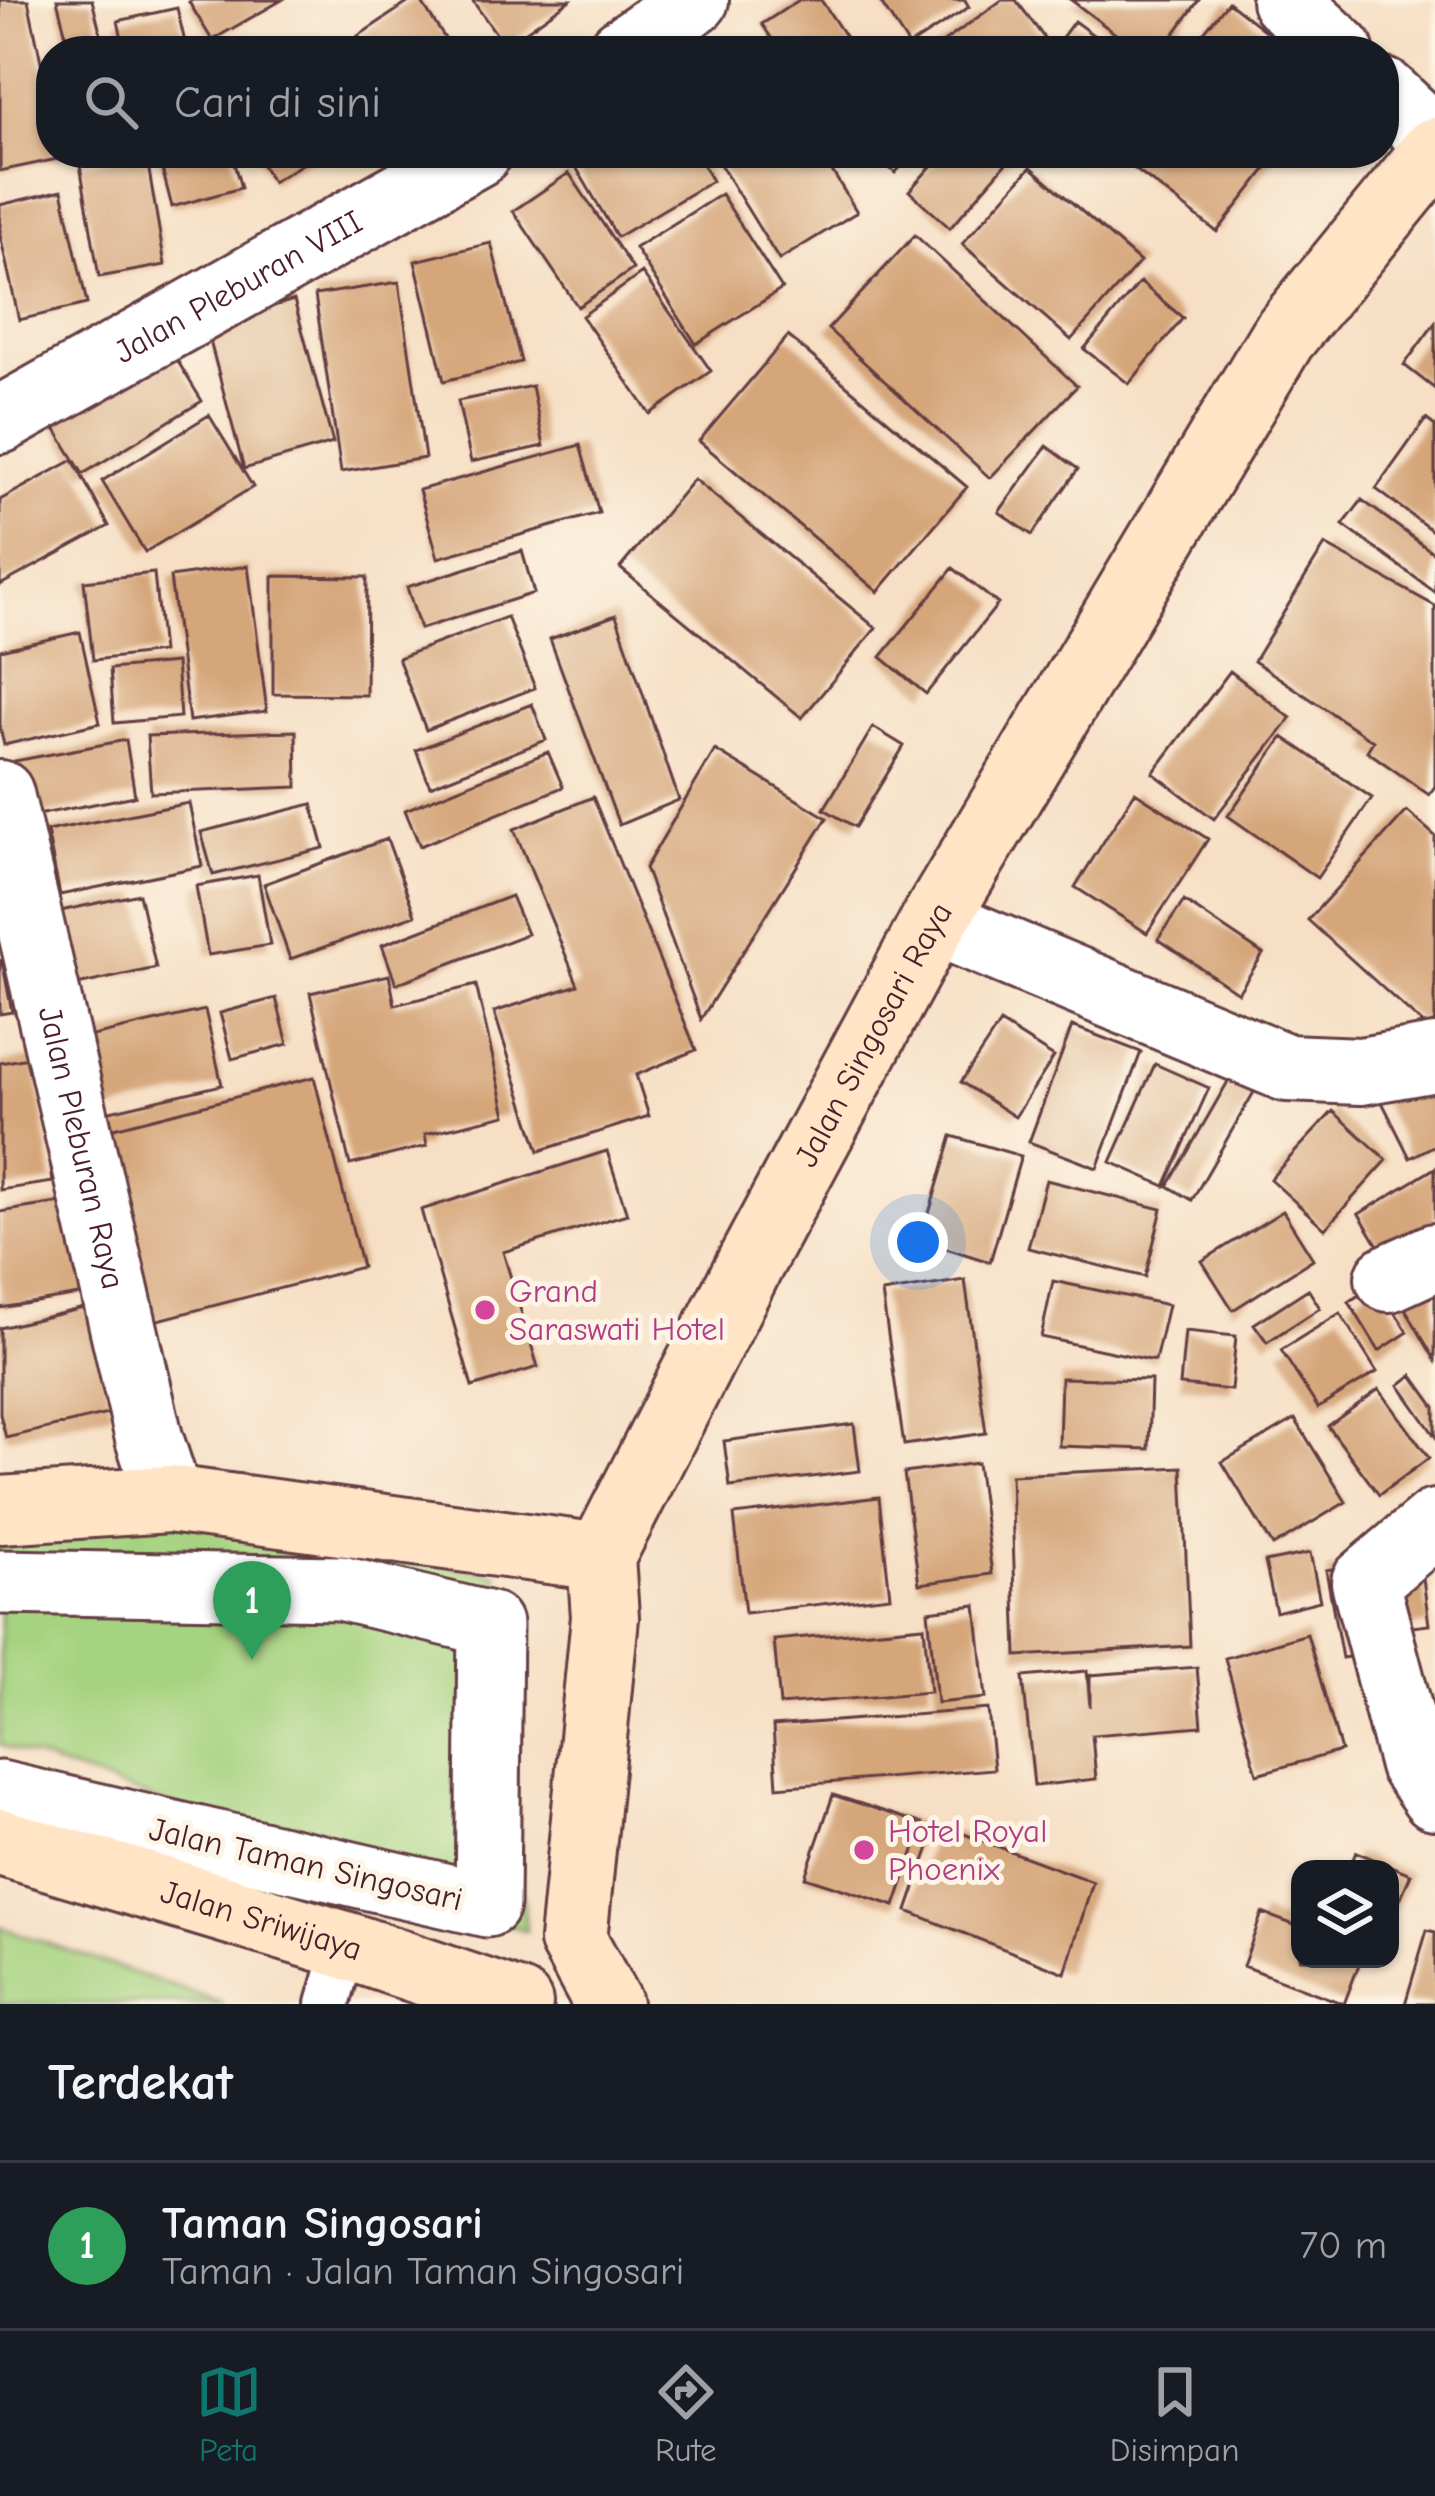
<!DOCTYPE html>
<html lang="id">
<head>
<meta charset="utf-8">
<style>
  body { margin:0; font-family:"Comic Neue",sans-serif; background:#242831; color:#f1f3f6 }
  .controls { position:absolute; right:36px; bottom:36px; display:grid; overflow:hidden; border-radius:24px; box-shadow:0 3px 9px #0004 }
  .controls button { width:108px; height:108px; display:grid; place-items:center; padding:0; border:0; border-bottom:3px solid #363941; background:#171b24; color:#f1f3f6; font:60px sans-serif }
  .you { position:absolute; left:918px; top:1242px; width:42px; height:42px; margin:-30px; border:9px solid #fff; border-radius:50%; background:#1a73e8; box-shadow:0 0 0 18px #1a73e833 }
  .badge { display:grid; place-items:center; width:78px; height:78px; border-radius:50%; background:#0f766e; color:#fff; font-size:39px; font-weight:700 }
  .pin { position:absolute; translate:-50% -99px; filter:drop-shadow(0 3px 6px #0008) }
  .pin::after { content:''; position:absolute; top:63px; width:42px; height:36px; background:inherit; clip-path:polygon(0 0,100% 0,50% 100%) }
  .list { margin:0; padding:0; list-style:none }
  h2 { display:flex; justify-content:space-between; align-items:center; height:156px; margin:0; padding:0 48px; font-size:51px }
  h2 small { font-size:39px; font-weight:400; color:#9ea1a6 }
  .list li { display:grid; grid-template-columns:78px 1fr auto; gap:36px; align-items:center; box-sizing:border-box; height:168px; padding:0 48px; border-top:3px solid #363941 }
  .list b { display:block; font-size:45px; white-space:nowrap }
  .list p { margin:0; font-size:39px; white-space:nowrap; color:#9ea1a6 }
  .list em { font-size:39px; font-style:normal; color:#9ea1a6 }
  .icon { flex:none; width:66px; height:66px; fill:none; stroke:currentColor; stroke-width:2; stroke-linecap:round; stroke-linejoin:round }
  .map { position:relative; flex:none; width:1435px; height:2004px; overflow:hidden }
  .search { position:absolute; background:#171b24; box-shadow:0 3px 9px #0004; left:36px; right:36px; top:36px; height:132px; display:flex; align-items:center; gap:30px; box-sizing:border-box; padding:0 42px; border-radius:48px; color:#9ea1a6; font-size:45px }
  .sheet { height:324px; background:#171b24 }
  nav { display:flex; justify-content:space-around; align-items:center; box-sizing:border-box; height:168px; border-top:3px solid #363941; background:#171b24; font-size:33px; color:#9ea1a6 }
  nav a { display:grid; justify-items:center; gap:6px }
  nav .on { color:#0f766e }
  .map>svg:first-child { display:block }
  .green { fill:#a6d380; stroke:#787956; stroke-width:3 }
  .building { fill:#d5a67a }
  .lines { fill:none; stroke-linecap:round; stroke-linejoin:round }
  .service-casing { stroke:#643c42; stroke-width:48 }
  .pedestrian-casing { stroke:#643c42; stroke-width:69 }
  .minor-casing { stroke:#643c42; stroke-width:72 }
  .secondary-casing { stroke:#643c42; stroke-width:72 }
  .service { stroke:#fff; stroke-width:42 }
  .pedestrian { stroke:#fff; stroke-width:63 }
  .minor { stroke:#fff; stroke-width:66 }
  .secondary { stroke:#ffe4c6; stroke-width:66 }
  .hotel-dot { fill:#d1479c; stroke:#fcf5e5; stroke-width:4.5 }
  .labels { text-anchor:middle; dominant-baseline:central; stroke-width:10; stroke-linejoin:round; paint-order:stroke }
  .street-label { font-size:33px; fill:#4a1f2b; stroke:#fcf5e5 }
  .hotel-label { font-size:33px; fill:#b23c85; stroke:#fcf5e5; text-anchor:start }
</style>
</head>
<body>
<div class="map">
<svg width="1435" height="2004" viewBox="0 0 1435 2004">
  <rect width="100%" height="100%" fill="#fcf5e5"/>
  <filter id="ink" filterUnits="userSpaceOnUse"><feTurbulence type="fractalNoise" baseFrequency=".00833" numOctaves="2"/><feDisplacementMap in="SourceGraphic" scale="24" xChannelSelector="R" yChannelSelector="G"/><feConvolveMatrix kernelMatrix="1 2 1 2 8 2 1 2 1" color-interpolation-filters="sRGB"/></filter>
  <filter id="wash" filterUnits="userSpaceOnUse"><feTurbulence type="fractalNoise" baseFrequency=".004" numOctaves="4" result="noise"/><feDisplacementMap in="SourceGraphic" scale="48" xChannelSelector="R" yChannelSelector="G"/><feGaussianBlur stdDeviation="2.7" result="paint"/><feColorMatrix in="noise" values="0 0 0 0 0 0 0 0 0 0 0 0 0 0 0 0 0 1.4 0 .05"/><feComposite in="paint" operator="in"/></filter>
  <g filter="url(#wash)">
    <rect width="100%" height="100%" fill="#f6dfc5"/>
    <!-- green -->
    <path class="green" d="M 179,1521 L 497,1574 L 526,1931 L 0,1745 L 0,1532 Z
      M 0,1927 L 224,2004 L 0,2004 Z"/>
    <g id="blocks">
      <!-- building -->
      <path class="building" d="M 0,0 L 28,0 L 51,109 L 51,153 L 61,153 L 62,158 L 0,171 Z
        M 57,0 L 92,0 L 105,51 L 70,51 Z
        M 193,0 L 282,0 L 212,40 L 189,2 Z
        M 412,0 L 420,0 L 453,51 L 368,51 L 358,36 Z
        M 472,0 L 570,0 L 505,46 Z
        M 799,0 L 821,0 L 855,51 L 780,51 L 762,24 Z
        M 879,0 L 965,0 L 969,7 L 909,46 Z
        M 1002,0 L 1016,0 L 1045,39 L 1028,51 L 931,51 Z
        M 1071,0 L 1199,0 L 1162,51 L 1138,51 Z
        M 1228,2 L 1291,51 L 1189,51 Z
        M 177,8 L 187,51 L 125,51 L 118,21 Z
        M 1074,21 L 1115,51 L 1052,51 Z
        M 146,153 L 165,265 L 99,277 L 80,165 Z
        M 158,153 L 231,153 L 241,188 L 172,207 Z
        M 255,153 L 321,153 L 272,182 Z
        M 577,153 L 696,153 L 712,181 L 617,237 L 570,157 Z
        M 713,153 L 821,153 L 857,212 L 779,260 Z
        M 873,153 L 914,153 L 895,173 Z
        M 943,153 L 1015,153 L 950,228 L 909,191 Z
        M 1114,153 L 1279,153 L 1217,232 Z
        M 1031,167 L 1140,262 L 1071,340 L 962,244 Z
        M 569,173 L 633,269 L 578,307 L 513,211 Z
        M 62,190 L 87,304 L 19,320 L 0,235 L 0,205 Z
        M 721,194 L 782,289 L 696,344 L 635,248 Z
        M 915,235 L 1077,386 L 990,478 L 828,329 Z
        M 491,243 L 521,362 L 444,381 L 415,261 Z
        M 642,273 L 711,371 L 650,414 L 582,316 Z
        M 399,282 L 425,458 L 341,472 L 315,295 Z
        M 1140,282 L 1183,318 L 1129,384 L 1084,349 Z
        M 294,300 L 333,443 L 244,469 L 206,326 Z
        M 1435,323 L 1435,389 L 1404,365 Z
        M 788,336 L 967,487 L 878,592 L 699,441 Z
        M 169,347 L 202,401 L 83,474 L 50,420 Z
        M 532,386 L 544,446 L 471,462 L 458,401 Z
        M 209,415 L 253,487 L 145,552 L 102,481 Z
        M 1426,419 L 1435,426 L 1435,533 L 1376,489 Z
        M 580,445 L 599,513 L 438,558 L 419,490 Z
        M 1047,446 L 1078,469 L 1032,535 L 999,512 Z
        M 73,460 L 109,526 L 0,585 L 0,500 Z
        M 694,479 L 876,628 L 802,718 L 620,568 Z
        M 1362,500 L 1435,554 L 1435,592 L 1343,525 Z
        M 1325,545 L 1435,606 L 1435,786 L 1429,795 L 1367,751 L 1373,741 L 1254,661 Z
        M 522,551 L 534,593 L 420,629 L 407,587 Z
        M 248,566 L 267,711 L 189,721 L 170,577 Z
        M 953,568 L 998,604 L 926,694 L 881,657 Z
        M 154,573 L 162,652 L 93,660 L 84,581 Z
        M 273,576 L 367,577 L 366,695 L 273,694 Z
        M 616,615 L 679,800 L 619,825 L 550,639 Z
        M 507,617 L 535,688 L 426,730 L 398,658 Z
        M 80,632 L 100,723 L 4,745 L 0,727 L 0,650 Z
        M 176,663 L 180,717 L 114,723 L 110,669 Z
        M 1230,671 L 1291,718 L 1214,819 L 1153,773 Z
        M 532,704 L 546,740 L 430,786 L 416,750 Z
        M 873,727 L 904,746 L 855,827 L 824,809 Z
        M 296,731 L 297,787 L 151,793 L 147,736 Z
        M 1283,737 L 1372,798 L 1317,878 L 1228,816 Z
        M 126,740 L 135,796 L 27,817 L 15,761 Z
        M 715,750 L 827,818 L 701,1019 L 645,868 Z
        M 548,752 L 563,787 L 420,846 L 405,810 Z
        M 1135,792 L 1208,839 L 1147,933 L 1075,887 Z
        M 593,797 L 696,1050 L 636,1075 L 649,1116 L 539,1151 L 494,1012 L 578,985 L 514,829 Z
        M 189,803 L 202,866 L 60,895 L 47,831 Z
        M 312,804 L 324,848 L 213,875 L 201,832 Z
        M 1407,811 L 1435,836 L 1435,1021 L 1428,1029 L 1308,920 Z
        M 387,839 L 415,915 L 290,959 L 264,884 Z
        M 258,875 L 270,945 L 208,955 L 196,886 Z
        M 139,894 L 156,968 L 63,988 L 47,914 Z
        M 511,896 L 527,934 L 396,984 L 382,945 Z
        M 1184,901 L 1263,954 L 1238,993 L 1158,939 Z
        M 2,960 L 12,1012 L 0,1014 L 0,961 Z
        M 389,975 L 395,1005 L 476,985 L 506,1115 L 425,1134 L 427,1146 L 350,1165 L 310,993 Z
        M 276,998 L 288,1044 L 232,1059 L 220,1013 Z
        M 205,1010 L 222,1085 L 106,1112 L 88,1037 Z
        M 1000,1023 L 1054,1057 L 1015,1117 L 961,1082 Z
        M 1072,1026 L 1141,1052 L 1097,1168 L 1029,1142 Z
        M 34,1057 L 53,1182 L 0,1190 L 0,1063 Z
        M 1155,1064 L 1209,1088 L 1165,1186 L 1111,1162 Z
        M 1435,1071 L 1435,1145 L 1410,1158 L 1380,1098 Z
        M 314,1077 L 362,1267 L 147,1323 L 98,1132 Z
        M 1230,1078 L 1254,1092 L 1192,1200 L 1168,1186 Z
        M 1333,1111 L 1387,1160 L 1325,1229 L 1270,1179 Z
        M 952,1136 L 1021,1156 L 990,1262 L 921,1240 Z
        M 607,1151 L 627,1214 L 503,1252 L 538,1367 L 472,1387 L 421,1210 Z
        M 1435,1168 L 1435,1227 L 1385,1257 L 1359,1214 Z
        M 1046,1180 L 1162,1209 L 1145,1277 L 1028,1248 Z
        M 89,1198 L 103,1291 L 0,1308 L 0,1212 Z
        M 1283,1211 L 1313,1259 L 1233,1310 L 1202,1261 Z
        M 1435,1267 L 1435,1360 L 1395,1291 Z
        M 965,1280 L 986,1433 L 904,1445 L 882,1293 Z
        M 1053,1281 L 1168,1305 L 1155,1361 L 1041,1337 Z
        M 1376,1283 L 1408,1332 L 1379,1351 L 1349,1302 Z
        M 1308,1289 L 1320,1308 L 1267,1342 L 1254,1324 Z
        M 88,1307 L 112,1413 L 6,1438 L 0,1414 L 0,1328 Z
        M 1340,1313 L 1377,1372 L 1318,1408 L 1281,1350 Z
        M 1185,1331 L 1236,1336 L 1231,1390 L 1180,1385 Z
        M 1412,1375 L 1435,1407 L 1435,1436 L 1399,1385 Z
        M 1061,1378 L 1151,1380 L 1149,1449 L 1059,1446 Z
        M 1379,1389 L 1429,1458 L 1379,1495 L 1328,1426 Z
        M 1295,1419 L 1346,1502 L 1273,1546 L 1222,1462 Z
        M 854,1424 L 860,1471 L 730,1487 L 724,1441 Z
        M 977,1463 L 992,1574 L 919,1584 L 904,1473 Z
        M 1182,1467 L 1190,1646 L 1017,1656 L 1011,1475 Z
        M 879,1497 L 890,1596 L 745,1613 L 734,1515 Z
        M 1310,1553 L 1320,1601 L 1276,1612 L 1265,1562 Z
        M 1359,1564 L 1374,1653 L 1342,1658 L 1326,1570 Z
        M 1423,1578 L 1429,1625 L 1386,1630 L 1381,1584 Z
        M 976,1605 L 986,1698 L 937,1703 L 928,1611 Z
        M 924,1626 L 930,1692 L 780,1705 L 774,1640 Z
        M 1307,1634 L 1341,1751 L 1257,1774 L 1225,1658 Z
        M 1197,1667 L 1202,1726 L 1092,1735 L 1096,1779 L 1034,1786 L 1023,1677 L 1087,1671 L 1090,1707 L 1090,1675 Z
        M 988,1709 L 994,1769 L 777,1787 L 773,1726 Z
        M 833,1795 L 923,1824 L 895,1906 L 805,1877 Z
        M 937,1824 L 1093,1882 L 1065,1973 L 907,1911 Z
        M 1356,1852 L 1411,1874 L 1390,1922 L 1390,1869 L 1349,1869 Z
        M 1262,1913 L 1300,1927 L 1300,1959 L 1361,1959 L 1344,2004 L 1243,1966 Z
        M 1427,1930 L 1435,1932 L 1435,2004 L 1405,2004 Z"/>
    </g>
  </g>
  <g filter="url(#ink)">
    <use href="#blocks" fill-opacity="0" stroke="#643c42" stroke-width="3"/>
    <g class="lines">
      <!-- service casing -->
      <g class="service-casing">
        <path id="service" d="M 328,2004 L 345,1945"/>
      </g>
      <!-- pedestrian casing -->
      <g class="pedestrian-casing">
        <path id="pedestrian" d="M 0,1582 L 340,1588 L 490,1624 L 487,1905 L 0,1793"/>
      </g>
      <!-- minor casing -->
      <g class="minor-casing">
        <g id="minor">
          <path d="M 1285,0 L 1340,51"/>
          <path d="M 622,51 L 695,0"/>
          <path d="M 1384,92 L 1435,140"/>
          <path id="s1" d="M 0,420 L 477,153"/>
          <path id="s2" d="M 0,794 L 149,1438 L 169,1499"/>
          <path d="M 934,921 L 1287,1068 L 1361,1071 L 1435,1058"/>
          <path d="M 1389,1278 L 1435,1257"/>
          <path d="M 1435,1523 L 1365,1582 L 1413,1765 L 1435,1796"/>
        </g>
      </g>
      <!-- secondary casing -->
      <g class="secondary-casing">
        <g id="secondary">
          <path d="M 0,1510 L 169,1499 L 601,1557"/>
          <path id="s3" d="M 0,1842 L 345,1945 L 519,2004"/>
          <path id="s4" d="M 608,2004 L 573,1940 L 605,1617 L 601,1557 L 751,1262 L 934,921 L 1282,338 L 1435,151"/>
        </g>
      </g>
      <!-- service -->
      <use href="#service" class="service"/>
      <!-- pedestrian -->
      <use href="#pedestrian" class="pedestrian"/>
      <!-- minor -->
      <use href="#minor" class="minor"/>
      <!-- secondary -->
      <use href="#secondary" class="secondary"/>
    </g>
  </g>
  <!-- markers -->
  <g class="hotel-dot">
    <circle cx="485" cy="1310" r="12"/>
    <circle cx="864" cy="1850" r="12"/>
  </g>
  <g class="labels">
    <!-- street labels -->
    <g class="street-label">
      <text stroke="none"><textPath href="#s1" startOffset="273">Jalan Pleburan VIII</textPath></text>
      <text stroke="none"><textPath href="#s4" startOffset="1047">Jalan Singosari Raya</textPath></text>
      <text stroke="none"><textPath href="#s2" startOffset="363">Jalan Pleburan Raya</textPath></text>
      <text transform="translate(306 1864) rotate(13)">Jalan Taman Singosari</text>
      <text stroke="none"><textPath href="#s3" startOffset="273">Jalan Sriwijaya</textPath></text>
    </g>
    <!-- hotel labels -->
    <g class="hotel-label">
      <text x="509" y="1291">Grand<tspan x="509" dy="38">Saraswati Hotel</tspan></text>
      <text x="888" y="1831">Hotel Royal<tspan x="888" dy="38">Phoenix</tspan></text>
    </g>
  </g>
</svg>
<div class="controls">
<button><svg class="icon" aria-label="layers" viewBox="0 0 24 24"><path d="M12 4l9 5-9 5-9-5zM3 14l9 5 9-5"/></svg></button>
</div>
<div class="you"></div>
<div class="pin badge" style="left:252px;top:1660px;background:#2e9e5b">1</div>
<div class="search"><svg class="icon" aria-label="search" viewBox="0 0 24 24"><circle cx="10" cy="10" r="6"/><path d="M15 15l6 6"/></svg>Cari di sini</div>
</div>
<section class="sheet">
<h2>Terdekat<small></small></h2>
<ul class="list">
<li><span class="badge" style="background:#2e9e5b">1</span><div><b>Taman Singosari</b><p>Taman · Jalan Taman Singosari</p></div><em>70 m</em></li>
</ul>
</section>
<nav>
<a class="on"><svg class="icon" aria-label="map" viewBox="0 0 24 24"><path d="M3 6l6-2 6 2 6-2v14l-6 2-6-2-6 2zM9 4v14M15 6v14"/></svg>Peta</a>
<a><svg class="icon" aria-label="directions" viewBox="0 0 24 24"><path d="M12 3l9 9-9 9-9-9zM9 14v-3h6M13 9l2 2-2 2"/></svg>Rute</a>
<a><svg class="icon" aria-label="saved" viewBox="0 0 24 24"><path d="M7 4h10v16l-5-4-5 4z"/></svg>Disimpan</a>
</nav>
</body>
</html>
